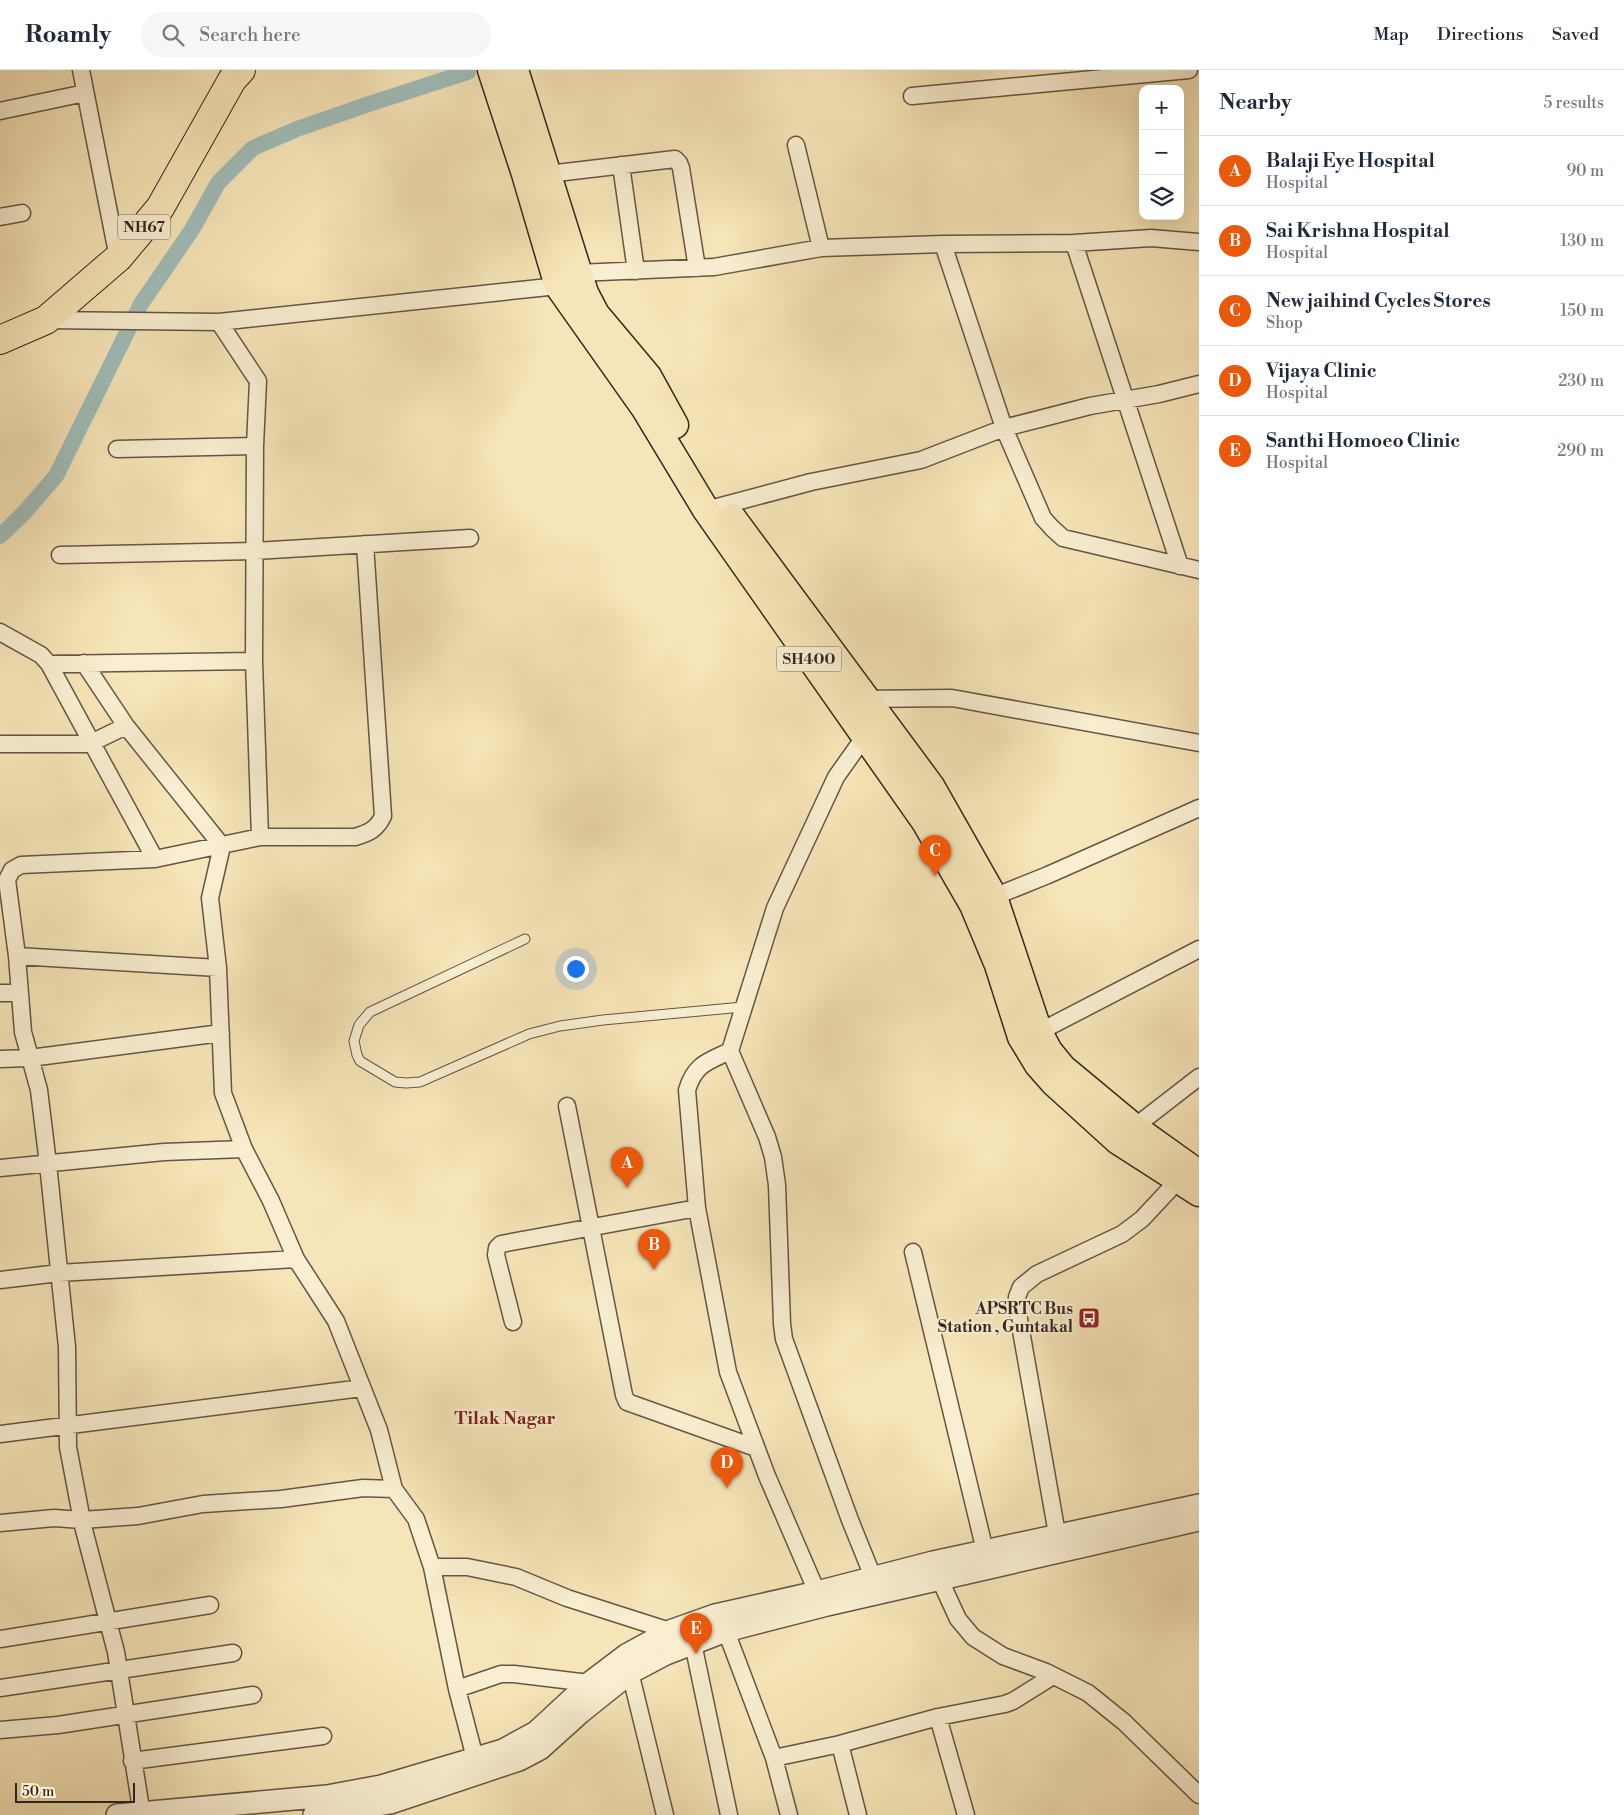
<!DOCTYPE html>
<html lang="en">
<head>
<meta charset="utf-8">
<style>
  body { margin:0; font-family:"Libre Bodoni",serif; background:#f6f6f7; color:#1f2937 }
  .controls { position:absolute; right:15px; top:15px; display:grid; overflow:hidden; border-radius:10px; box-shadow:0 5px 20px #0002 }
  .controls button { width:45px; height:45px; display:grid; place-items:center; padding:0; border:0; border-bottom:1px solid #e0e1e3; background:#fff; color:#1f2937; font:25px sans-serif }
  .scale { position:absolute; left:15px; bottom:12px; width:120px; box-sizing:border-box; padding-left:5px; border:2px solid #34261f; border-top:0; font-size:14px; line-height:18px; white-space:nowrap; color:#34261f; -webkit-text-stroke:4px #f9eed1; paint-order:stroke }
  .you { position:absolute; left:575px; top:898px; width:18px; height:18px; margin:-12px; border:4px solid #fff; border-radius:50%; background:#1a73e8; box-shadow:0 0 0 8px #1a73e833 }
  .badge { display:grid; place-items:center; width:32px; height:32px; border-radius:50%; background:#ea580c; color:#fff; font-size:16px; font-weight:700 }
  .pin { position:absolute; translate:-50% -41px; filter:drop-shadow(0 1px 2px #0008) }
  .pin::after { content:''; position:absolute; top:26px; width:18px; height:15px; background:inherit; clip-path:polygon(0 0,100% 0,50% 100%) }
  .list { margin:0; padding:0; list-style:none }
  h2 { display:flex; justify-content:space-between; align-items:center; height:65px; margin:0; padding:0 20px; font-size:21px }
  h2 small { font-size:16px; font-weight:400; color:#747a83 }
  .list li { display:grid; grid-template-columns:32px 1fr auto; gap:15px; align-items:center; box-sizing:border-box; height:70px; padding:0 20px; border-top:1px solid #e0e1e3 }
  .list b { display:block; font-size:19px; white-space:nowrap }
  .list p { margin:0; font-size:16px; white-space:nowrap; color:#747a83 }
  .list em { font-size:16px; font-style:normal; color:#747a83 }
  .icon { flex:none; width:28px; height:28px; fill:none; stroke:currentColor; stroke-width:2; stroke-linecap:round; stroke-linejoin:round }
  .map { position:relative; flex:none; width:1199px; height:1745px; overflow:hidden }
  header { display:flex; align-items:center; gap:30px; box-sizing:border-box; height:70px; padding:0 25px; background:#fff; border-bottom:1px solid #e0e1e3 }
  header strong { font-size:24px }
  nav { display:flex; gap:28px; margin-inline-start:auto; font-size:18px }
  .search { width:350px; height:45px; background:#f6f6f7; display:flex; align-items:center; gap:12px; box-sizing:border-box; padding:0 18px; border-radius:28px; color:#747a83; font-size:19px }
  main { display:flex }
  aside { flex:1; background:#fff }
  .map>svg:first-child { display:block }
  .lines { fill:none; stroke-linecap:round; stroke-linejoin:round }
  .canal { stroke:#a0bdb9; stroke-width:16 }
  .service-casing { stroke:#645645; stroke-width:11 }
  .minor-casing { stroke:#645645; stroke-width:19 }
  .tertiary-casing { stroke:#645645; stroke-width:24 }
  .primary-casing { stroke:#34261f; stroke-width:29 }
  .trunk-casing { stroke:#34261f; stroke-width:30 }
  .service { stroke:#f9eed1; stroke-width:9 }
  .minor { stroke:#f9eed1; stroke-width:16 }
  .tertiary { stroke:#f9eed1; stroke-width:21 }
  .primary { stroke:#f6e5b8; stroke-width:26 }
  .trunk { stroke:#f6e5b8; stroke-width:28 }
  .labels { text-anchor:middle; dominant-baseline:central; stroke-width:4.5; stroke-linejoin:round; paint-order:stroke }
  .shield { fill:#f9eed1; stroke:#6f6254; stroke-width:1 }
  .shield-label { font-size:15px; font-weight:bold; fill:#34261f }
  .poi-label { font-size:16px; font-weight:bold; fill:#34261f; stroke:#f9eed1; text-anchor:end }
  .neighbourhood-label { font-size:18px; font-weight:bold; fill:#7a1f14; stroke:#f9eed1 }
</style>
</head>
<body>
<header>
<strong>Roamly</strong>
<div class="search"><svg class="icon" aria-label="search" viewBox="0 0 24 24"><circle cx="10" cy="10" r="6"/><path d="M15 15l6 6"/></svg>Search here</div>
<nav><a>Map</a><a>Directions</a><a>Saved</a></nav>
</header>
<main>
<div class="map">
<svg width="1199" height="1745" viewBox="0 0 1199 1745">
  <rect width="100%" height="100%" fill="#f6e5b8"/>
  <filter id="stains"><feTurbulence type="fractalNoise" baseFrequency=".004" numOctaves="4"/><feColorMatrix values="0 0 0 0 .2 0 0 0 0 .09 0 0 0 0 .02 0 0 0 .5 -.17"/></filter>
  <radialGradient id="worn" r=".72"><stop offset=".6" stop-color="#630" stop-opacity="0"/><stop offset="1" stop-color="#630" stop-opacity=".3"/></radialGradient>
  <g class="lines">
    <!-- canal -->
    <path class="canal" d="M 0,466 L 24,443 L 56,406 L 141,234 L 193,158 L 218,113 L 253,78 L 297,59 L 369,34 L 468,2"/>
    <!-- service casing -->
    <g class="service-casing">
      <path id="service" d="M 525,869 L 370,942 L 359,955 L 354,971 L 357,985 L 360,991 L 395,1012 L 406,1013 L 420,1012 L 529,964 L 560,956 L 603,950 L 743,937"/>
    </g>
    <!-- minor casing -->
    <g class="minor-casing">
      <path id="minor" d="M 81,0 L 118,188
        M 912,26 L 1189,0
        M 0,41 L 85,23
        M 796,75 L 821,178
        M 621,95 L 636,201
        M 548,104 L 675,89 L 679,93 L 681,98 L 697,198
        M 0,147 L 22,143
        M 1074,173 L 1180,496
        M 943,174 L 1004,358 L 1043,448 L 1052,458 L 1063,468 L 1199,500
        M 578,203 L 714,197 L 821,178 L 943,174 L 1074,173 L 1151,168 L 1199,172
        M 46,250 L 219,252 L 558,216
        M 117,379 L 255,376
        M 706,440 L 811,412 L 921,390 L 1004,358 L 1090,336 L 1159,324 L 1199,314
        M 60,485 L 255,481 L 470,468
        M 0,562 L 41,585 L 49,594 L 155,789
        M 84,593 L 126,656 L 222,776 L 210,828 L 218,898 L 223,1023 L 244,1079 L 271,1131 L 296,1189 L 336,1251 L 379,1360 L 394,1419 L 416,1449 L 432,1497 L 467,1497 L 516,1507 L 567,1528 L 670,1561
        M 49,594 L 254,591
        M 860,629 L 952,628 L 1199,673
        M 0,674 L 84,674 L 91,673 L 126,656
        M 260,767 L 355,767 C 369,763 377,759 383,746 L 365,474
        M 986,830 L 1048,805 L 1199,738
        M 17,886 L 218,898
        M 0,923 L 20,923
        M 1039,962 L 1199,879
        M 730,981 L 767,1067 L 773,1087 L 777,1115 L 782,1254 L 784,1269 L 850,1450 L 873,1507
        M 0,989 L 30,988 L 221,963
        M 567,1036 L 624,1325 L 627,1332 L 756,1378
        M 1128,1062 L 1199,1007
        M 0,1098 L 164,1082 L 244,1079
        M 913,1182 L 985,1481
        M 0,1210 L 59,1203 L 296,1189
        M 513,1252 L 496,1185 L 497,1178 L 501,1174 L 697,1138
        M 0,1364 L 362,1318
        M 0,1453 L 54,1448 L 82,1450 L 138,1446 L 203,1434 L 281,1429 L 363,1418 L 394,1419
        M 1059,1475 L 1017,1238 L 1017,1227 L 1021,1217 L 1037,1204 L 1122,1164 L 1142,1149 L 1183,1105
        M 432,1497 L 457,1619 L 475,1688
        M 935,1499 L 958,1549 L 973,1567 L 1003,1586 L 1046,1602 L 1088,1623 L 1124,1652 L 1199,1725
        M 817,1522 L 767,1406 L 728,1302 L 697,1138 L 687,1020 C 695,994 707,992 730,981 L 775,838 L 836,707 L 865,666 L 870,662
        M 726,1561 L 774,1688 L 789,1745
        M 691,1564 L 729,1745
        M 0,1569 L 210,1535
        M 628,1594 L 665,1745
        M 0,1618 L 233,1583
        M 457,1619 L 501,1604 L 514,1604 L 589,1613
        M 938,1647 L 966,1745
        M 0,1660 L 58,1655 L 253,1625
        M 840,1674 L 858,1745
        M 774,1688 L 840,1674 L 938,1647 L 1005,1634 L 1013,1631 L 1053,1606
        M 132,1691 L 323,1666
        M 142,1745 L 116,1582 L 83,1456 L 68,1377 L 67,1277 L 48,1094 L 39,1020 L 23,962 L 17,886 L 7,810 L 12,800 L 21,795 L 155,789 L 260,767 L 254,591 L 255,376 L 258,311 L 219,252"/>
    </g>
    <!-- tertiary casing -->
    <g class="tertiary-casing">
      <path id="tertiary" d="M 117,1745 L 327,1726 L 381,1716 L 503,1680 L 536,1662 L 589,1613 L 626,1585 L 670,1561 L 715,1545 L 817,1522 L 933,1492 L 1199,1435
        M 314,1745 L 390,1733 L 519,1690 L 540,1679 L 580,1643 L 630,1603 L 666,1584 L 726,1561 L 827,1535 L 1199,1450"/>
    </g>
    <!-- primary casing -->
    <g class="primary-casing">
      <path id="primary" d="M 491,0 L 525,104 L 558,216 L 645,339 L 706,440 L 925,752 L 973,835 L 998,895 L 1021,967 L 1038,995 L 1053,1012 L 1118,1071 L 1199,1123
        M 515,0 L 585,223 L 596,244 L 648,306 L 675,355
        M 732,447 L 931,716 L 994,827 L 1039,962 L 1049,981 L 1063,998 L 1134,1057 L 1194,1100"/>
    </g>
    <!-- trunk casing -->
    <g class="trunk-casing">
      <path id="trunk" d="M 0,270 L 46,250 L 118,188 L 160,138 L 232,10 L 241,0"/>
    </g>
    <!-- service -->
    <use href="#service" class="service"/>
    <!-- minor -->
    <use href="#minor" class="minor"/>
    <!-- tertiary -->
    <use href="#tertiary" class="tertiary"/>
    <!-- primary -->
    <use href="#primary" class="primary"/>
    <!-- trunk -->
    <use href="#trunk" class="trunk"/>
  </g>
  <!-- icons -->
  <defs>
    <g id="bus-square" transform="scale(1.125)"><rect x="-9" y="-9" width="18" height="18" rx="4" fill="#8f2418" stroke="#f9eed1"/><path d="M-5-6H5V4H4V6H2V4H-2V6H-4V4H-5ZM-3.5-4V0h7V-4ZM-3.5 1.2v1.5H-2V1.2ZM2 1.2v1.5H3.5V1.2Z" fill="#fff"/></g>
  </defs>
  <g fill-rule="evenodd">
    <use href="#bus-square" x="1089" y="1248"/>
  </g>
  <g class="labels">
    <!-- shield labels -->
    <g class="shield">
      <rect x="118" y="144.5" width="52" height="25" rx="4"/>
      <rect x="776.5" y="576.5" width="65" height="25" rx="4"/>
    </g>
    <g class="shield-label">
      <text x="144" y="157">NH67</text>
      <text x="809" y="589">SH400</text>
    </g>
    <!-- poi labels -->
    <g class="poi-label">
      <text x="1073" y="1239">APSRTC Bus<tspan x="1073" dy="18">Station , Guntakal</tspan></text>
    </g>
    <!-- neighbourhood labels -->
    <g class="neighbourhood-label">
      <text x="505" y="1348">Tilak Nagar</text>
    </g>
  </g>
  <rect width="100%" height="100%" filter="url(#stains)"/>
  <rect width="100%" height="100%" fill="url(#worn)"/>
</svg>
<div class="controls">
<button>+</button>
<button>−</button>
<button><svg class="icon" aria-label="layers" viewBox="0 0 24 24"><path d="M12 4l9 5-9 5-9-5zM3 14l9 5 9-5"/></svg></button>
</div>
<div class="scale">50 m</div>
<div class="you"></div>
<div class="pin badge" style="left:627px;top:1118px">A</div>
<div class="pin badge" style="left:654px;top:1200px">B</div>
<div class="pin badge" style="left:935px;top:806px">C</div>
<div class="pin badge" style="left:727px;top:1418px">D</div>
<div class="pin badge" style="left:696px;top:1584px">E</div>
</div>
<aside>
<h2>Nearby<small>5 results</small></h2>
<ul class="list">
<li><span class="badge">A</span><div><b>Balaji Eye Hospital</b><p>Hospital</p></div><em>90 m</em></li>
<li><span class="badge">B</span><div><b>Sai Krishna Hospital</b><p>Hospital</p></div><em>130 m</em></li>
<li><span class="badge">C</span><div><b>New jaihind Cycles Stores</b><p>Shop</p></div><em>150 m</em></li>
<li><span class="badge">D</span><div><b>Vijaya Clinic</b><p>Hospital</p></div><em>230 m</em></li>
<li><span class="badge">E</span><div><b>Santhi Homoeo Clinic</b><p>Hospital</p></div><em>290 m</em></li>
</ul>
</aside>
</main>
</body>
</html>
